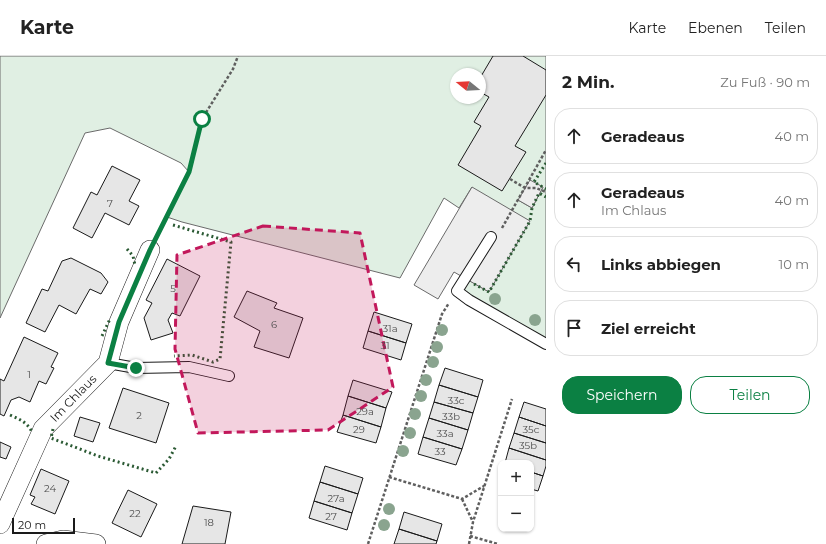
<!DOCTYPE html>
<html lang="de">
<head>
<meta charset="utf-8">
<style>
  body { margin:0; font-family:Montserrat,sans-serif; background:#f2f2f2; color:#222 }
  .controls { position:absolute; right:12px; bottom:12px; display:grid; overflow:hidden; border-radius:8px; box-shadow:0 1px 3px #0004 }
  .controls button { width:36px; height:36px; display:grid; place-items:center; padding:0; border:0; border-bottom:1px solid #e0e0e0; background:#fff; color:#222; font:20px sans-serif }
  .compass { position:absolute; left:450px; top:12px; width:36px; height:36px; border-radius:50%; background:#fff; box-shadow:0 1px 3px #0004; rotate:288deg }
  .scale { position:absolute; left:12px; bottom:10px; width:63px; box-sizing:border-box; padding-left:4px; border:2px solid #1a1a1a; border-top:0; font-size:11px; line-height:14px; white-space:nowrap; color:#1a1a1a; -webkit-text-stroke:3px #fff; paint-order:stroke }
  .stop { position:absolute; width:12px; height:12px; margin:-9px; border:3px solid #0b8043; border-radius:50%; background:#fff }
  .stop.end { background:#0b8043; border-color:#fff; box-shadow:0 1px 4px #0008 }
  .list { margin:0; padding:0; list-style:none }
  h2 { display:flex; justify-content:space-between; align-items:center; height:52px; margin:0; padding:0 16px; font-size:17px }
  h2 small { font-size:13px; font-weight:400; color:#767676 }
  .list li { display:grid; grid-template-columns:26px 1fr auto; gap:12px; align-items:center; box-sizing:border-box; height:56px; margin:0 8px 8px; padding:0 8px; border:1px solid #e0e0e0; border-radius:16px }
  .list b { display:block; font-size:15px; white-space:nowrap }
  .list p { margin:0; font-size:13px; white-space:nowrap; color:#767676 }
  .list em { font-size:13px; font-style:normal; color:#767676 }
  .actions { display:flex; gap:8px; padding:12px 16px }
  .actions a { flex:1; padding:9px 0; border:1px solid #0b8043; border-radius:16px; text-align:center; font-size:14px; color:#0b8043 }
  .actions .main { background:#0b8043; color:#fff }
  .icon { flex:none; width:22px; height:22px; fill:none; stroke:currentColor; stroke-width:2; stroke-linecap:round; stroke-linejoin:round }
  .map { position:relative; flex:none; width:546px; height:488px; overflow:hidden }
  header { display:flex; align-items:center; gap:24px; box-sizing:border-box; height:56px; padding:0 20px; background:#fff; border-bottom:1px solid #e0e0e0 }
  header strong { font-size:19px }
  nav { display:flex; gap:22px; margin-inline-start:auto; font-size:14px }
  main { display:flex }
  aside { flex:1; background:#fff }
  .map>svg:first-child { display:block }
  .green { fill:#e0efe3; stroke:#6a6a6a; fill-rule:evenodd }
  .parking { fill:#ededed; stroke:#6a6a6a }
  .building { fill:#e6e6e6; stroke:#1a1a1a }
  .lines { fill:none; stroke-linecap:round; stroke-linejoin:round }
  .service-casing { stroke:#1a1a1a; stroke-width:12 }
  .minor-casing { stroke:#1a1a1a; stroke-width:20 }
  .path { stroke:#5f5f5f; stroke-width:2.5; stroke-dasharray:3 2; stroke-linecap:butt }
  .service { stroke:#fff; stroke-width:10 }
  .minor { stroke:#fff; stroke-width:19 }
  .hedge { stroke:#2b5a34; stroke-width:3; stroke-dasharray:2 3; stroke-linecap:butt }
  .tree { fill:#8aa48f }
  .route { stroke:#0b8043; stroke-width:5 }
  .marked { fill:#c2185b; fill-opacity:0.2; stroke:#c2185b; stroke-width:3; stroke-dasharray:8 5; stroke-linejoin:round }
  .labels { text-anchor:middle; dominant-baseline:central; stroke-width:3; stroke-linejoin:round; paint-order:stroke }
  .number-label { font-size:10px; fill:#4d4d4d }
  .street-label { font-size:12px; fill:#1a1a1a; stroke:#fff }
</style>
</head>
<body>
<header>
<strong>Karte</strong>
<nav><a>Karte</a><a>Ebenen</a><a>Teilen</a></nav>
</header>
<main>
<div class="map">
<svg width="546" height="488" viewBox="0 0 546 488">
  <rect width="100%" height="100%" fill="#fff"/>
  <!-- green -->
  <path class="green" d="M 0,0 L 546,0 L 546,288 L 457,235 L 465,222 L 489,236 L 472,131 L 459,152 L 444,142 L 400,222 L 182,166 L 167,161 L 189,116 L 181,107 L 110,72 L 85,77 L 0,262 ZM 456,18 L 480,18 L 480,42 L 456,42 ZM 543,131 L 532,152 L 518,144 Z"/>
  <!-- parking -->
  <path class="parking" d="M 530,124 L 543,131 L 532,152 L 518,144 Z
    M 472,131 L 530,165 L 489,236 L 454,216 L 438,243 L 414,229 Z"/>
  <!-- building -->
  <path class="building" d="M 493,0 L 523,0 L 546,14 L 546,39 L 515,90 L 526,96 L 502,135 L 458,109 L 481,70 L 474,66 L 489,41 L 480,36 L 480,22 Z
    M 112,110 L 140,124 L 129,145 L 139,150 L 129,169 L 105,157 L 92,182 L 73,172 L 91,136 L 97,139 Z
    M 71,202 L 101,217 L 108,226 L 101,238 L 90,233 L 76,258 L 59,249 L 45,276 L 26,267 L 42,233 L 48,235 L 62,205 Z
    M 167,203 L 200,220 L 180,260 L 172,257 L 168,264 L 173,277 L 151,284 L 144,262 L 152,247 L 146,244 Z
    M 247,235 L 277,247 L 274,252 L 303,262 L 289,302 L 254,291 L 260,275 L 234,261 Z
    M 374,256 L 412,268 L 406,287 L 368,275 Z
    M 368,275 L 406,287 L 401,304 L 363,292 Z
    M 24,281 L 58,297 L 51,311 L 54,312 L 46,328 L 39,325 L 30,346 L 19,341 L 11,344 L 4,360 L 0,358 L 0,323 L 4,325 Z
    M 445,312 L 483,324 L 478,341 L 439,329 Z
    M 353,324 L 392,336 L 386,352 L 348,340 Z
    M 439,329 L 478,341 L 473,357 L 434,346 Z
    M 123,332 L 169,347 L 156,387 L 109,372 Z
    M 348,340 L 386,352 L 381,371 L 343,359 Z
    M 434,346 L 473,357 L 468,374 L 429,362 Z
    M 524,346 L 546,353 L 546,370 L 519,361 Z
    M 343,359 L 381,371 L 376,387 L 337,376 Z
    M 80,361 L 100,367 L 93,386 L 74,380 Z
    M 519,361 L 546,370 L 546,387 L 514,377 Z
    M 429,362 L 468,374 L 462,393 L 423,381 Z
    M 514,377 L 546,387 L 546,404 L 509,392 Z
    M 423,381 L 462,393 L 456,409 L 418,398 Z
    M 0,386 L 11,391 L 6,403 L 0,401 Z
    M 509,392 L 546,404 L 546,410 L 543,420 L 531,416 L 531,407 L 505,407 Z
    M 325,410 L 363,422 L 358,438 L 320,426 Z
    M 41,413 L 69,425 L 55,458 L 31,448 L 35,441 L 30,439 Z
    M 531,416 L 543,420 L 538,435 L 531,433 Z
    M 320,426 L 358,438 L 352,457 L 314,445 Z
    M 128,434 L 157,448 L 141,481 L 112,467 Z
    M 314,445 L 352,457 L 347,474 L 309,462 Z
    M 193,450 L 231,456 L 225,488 L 182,488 Z
    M 404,456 L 442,468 L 437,485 L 399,473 Z
    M 399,473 L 437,485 L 436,488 L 394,488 Z"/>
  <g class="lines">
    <!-- service casing -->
    <g class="service-casing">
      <path id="service" d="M 491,181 L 457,235 L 469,244 L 546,288
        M 108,307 L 136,312 L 189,311 L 229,320"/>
    </g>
    <!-- minor casing -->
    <g class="minor-casing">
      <path id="minor" d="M 0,468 L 43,373 L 108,307 L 119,266 L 150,194
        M 46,488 L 63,484 L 96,488"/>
    </g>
    <!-- path -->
    <path class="path" d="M 510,123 L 525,132 L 536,132 L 546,136
      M 502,172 L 546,94
      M 159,177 L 189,116 L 202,63 L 233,13 L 238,0
      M 389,421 L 462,443 L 484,430
      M 462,443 L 473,466
      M 470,480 L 498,488
      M 368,488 L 442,258 L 449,247
      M 469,488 L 473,466 L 512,343"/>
    <!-- service -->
    <use href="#service" class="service"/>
    <!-- minor -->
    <use href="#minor" class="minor"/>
    <!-- hedge -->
    <path class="hedge" d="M 546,107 L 534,126 L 546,133
      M 173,169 L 231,186 L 220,303 L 213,306 L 192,299 L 174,300
      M 127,193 L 133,200 L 135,209
      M 474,228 L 489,236 L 530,165 L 532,152 L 539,137 L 546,141
      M 102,280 L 110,263
      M 10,359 C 19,363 27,366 32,376
      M 53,373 L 51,382 L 98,400 L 156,417 L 169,403 L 176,390"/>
  </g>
  <!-- trees -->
  <g class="tree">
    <circle cx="495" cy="243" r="6"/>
    <circle cx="535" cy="264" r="6"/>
    <circle cx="442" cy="274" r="6"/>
    <circle cx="437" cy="291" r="6"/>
    <circle cx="433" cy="306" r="6"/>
    <circle cx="426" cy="324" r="6"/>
    <circle cx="421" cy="340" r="6"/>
    <circle cx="415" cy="358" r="6"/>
    <circle cx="410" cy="377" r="6"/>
    <circle cx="403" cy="395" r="6"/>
    <circle cx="389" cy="453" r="6"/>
    <circle cx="384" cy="469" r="6"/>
  </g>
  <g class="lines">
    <!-- route -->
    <path class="route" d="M 136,312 L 108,307 L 119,266 L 150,194 L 189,116 L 202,63"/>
  </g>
  <!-- marked area -->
  <path class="marked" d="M 263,170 L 360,177 L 393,331 L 328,374 L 198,377 L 175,293 L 177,199 Z"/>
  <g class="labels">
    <!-- number labels -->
    <g class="number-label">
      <text x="110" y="147">7</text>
      <text x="173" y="232">5</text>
      <text x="274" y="268">6</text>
      <text x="390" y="272">31a</text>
      <text x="385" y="289">31</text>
      <text x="29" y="318">1</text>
      <text x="456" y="344">33c</text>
      <text x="365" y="355">29a</text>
      <text x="139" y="359">2</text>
      <text x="451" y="360">33b</text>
      <text x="359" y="373">29</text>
      <text x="531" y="373">35c</text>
      <text x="445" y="377">33a</text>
      <text x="528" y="389">35b</text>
      <text x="440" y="395">33</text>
      <text x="50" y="432">24</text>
      <text x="336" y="442">27a</text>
      <text x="135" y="457">22</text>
      <text x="331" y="460">27</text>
      <text x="209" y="466">18</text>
    </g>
    <!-- street labels -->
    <g class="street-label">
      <text transform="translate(73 342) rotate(-46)">Im Chlaus</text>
    </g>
  </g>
</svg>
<div class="controls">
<button>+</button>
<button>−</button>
</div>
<svg class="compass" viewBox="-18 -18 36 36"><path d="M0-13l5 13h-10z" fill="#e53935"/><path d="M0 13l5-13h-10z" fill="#767676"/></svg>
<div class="scale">20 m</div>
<div class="stop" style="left:202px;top:63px"></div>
<div class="stop end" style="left:136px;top:312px"></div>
</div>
<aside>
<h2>2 Min.<small>Zu Fuß · 90 m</small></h2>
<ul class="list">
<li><svg class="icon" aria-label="ahead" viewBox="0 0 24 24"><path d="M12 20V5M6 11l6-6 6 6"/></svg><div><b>Geradeaus</b></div><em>40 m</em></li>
<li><svg class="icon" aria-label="ahead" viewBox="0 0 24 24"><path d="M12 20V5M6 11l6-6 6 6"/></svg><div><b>Geradeaus</b><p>Im Chlaus</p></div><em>40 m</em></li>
<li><svg class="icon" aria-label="left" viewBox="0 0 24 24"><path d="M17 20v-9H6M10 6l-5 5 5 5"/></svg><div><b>Links abbiegen</b></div><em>10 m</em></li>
<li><svg class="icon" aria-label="arrive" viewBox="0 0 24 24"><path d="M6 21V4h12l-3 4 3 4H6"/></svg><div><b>Ziel erreicht</b></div></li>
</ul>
<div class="actions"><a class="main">Speichern</a><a>Teilen</a></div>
</aside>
</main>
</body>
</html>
